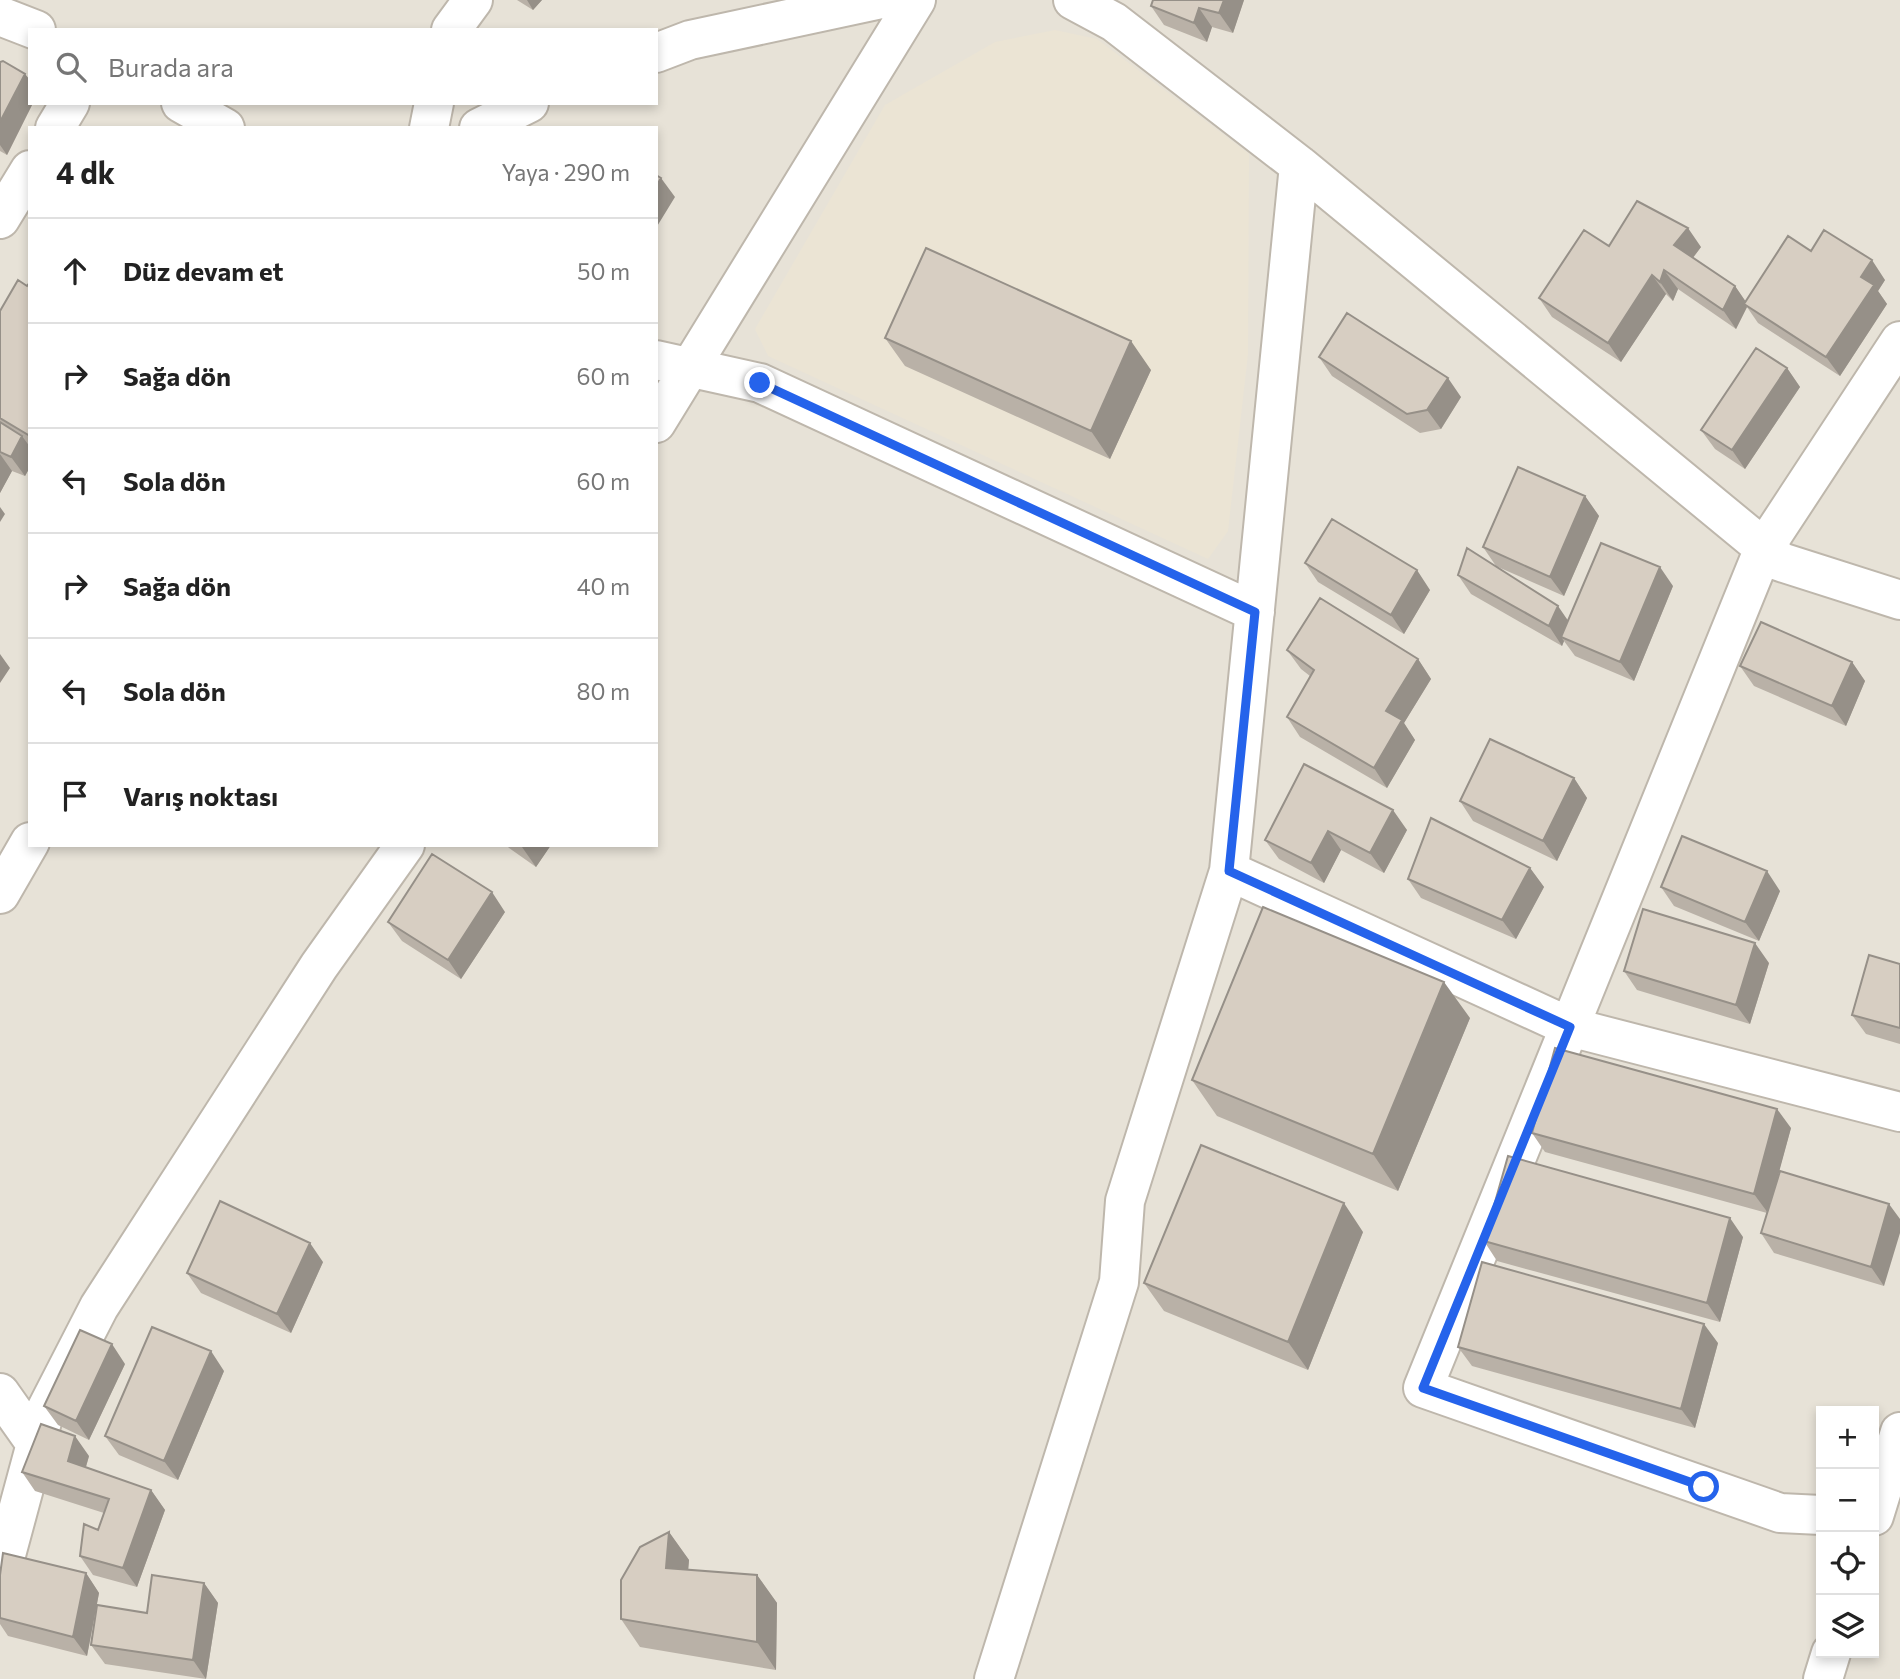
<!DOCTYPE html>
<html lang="tr">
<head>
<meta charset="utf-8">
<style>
  body { margin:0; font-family:Commissioner,sans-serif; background:#f6f6f6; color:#222 }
  .controls { position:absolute; right:21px; bottom:21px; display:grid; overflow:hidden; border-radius:0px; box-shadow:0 4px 10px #0003 }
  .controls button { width:63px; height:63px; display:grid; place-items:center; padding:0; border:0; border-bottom:2px solid #e0e0e0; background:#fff; color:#222; font:35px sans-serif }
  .stop { position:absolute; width:21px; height:21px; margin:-16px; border:5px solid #2563eb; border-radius:50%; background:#fff }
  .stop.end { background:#2563eb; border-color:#fff; box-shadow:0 2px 7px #0008 }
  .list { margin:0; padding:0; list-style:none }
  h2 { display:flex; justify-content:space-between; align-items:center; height:91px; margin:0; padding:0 28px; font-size:30px }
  h2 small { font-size:23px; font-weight:400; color:#767676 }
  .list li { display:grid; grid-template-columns:46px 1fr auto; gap:21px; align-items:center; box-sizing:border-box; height:105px; padding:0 28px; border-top:2px solid #e0e0e0 }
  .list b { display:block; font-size:26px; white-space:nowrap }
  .list em { font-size:23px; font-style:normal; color:#767676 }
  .icon { flex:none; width:38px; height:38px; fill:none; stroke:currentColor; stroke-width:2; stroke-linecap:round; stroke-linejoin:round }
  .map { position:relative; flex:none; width:1900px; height:1679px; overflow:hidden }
  .search { position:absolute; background:#fff; box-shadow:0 4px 10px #0003; left:28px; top:28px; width:630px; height:77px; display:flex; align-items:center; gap:18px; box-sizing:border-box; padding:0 24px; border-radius:0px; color:#767676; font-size:26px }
  .panel { position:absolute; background:#fff; box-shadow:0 4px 10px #0003; left:28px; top:126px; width:630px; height:721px; border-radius:0px }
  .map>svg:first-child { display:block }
  .residential { fill:#e7e2d7; fill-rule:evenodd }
  .education { fill:#ebe4d4 }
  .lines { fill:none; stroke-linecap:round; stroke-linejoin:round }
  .street-casing { stroke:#beb7ac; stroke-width:42 }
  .street { stroke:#fff; stroke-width:38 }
  .wall { fill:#b9b1a7 }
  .shaded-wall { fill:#969088 }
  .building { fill:#d7cec2; stroke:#969088; stroke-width:2 }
  .route { stroke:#2563eb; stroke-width:9 }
</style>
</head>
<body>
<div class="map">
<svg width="1900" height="1679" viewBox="0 0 1900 1679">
  <rect width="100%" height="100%" fill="#f3f0e9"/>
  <!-- residential -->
  <path class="residential" d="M 0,0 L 1900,0 L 1900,1679 L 0,1679 ZM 30,30 L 656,30 L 656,103 L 30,103 ZM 30,128 L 656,128 L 656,845 L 30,845 ZM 1821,1411 L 1874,1411 L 1874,1653 L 1821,1653 Z"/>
  <!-- education -->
  <path class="education" d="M 1055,30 L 1097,39 L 1249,154 L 1248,354 L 1228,531 L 1208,559 L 768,356 L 755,329 L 885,105 L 995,42 Z"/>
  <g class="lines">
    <!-- street casing -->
    <g class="street-casing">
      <path id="street" d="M 1073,0 L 1114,22 L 1299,165 L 1781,562 L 1900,600
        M 0,16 L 36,30
        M 451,30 L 473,0
        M 656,53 L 690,40 L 877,0
        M 181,103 L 225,128
        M 55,128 L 70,103
        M 429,128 L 434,103
        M 479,128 L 529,103
        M 0,219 L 30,170
        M 656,360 L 760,383 L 1255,612
        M 656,423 L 916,0
        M 1229,871 L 1570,1027 L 1900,1112
        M 0,894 L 30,842
        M 0,1393 L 36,1444
        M 1821,1515 L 1780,1513 L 1423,1388 L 1764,548 L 1900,341
        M 1874,1516 L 1900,1432
        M 0,1577 L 44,1414 L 99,1307 L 319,966 L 405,845
        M 994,1679 L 1119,1282 L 1125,1201 L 1229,871 L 1299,165
        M 1823,1679 L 1831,1653"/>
    </g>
    <!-- street -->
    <use href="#street" class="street"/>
  </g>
  <!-- wall -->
  <path class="wall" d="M 517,0 L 542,0 L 533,10 Z
    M 1244,0 L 1233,33 L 1212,27 L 1207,42 L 1164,25 L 1151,6 Z
    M 0,62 L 30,103 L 33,103 L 7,155 L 0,151 Z
    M 1609,246 L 1701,247 L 1693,258 L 1735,286 L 1746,302 L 1811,251 L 1885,280 L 1878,291 L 1887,304 L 1840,376 L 1758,323 L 1747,307 L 1736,329 L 1678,289 L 1673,301 L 1666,294 L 1621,362 L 1552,317 L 1539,298 Z
    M 30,282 L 30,467 L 25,476 L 12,471 L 0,493 L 0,311 L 27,286 Z
    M 885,338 L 1151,370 L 1110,459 L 905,366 Z
    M 1319,357 L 1461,397 L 1441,429 L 1420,433 L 1332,376 Z
    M 1787,368 L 1800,387 L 1745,469 L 1715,449 L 1701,430 Z
    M 1585,496 L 1599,516 L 1564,596 L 1498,567 L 1568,620 L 1673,586 L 1634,681 L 1575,656 L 1564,641 L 1562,646 L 1471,594 L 1458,575 L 1496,566 L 1483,547 Z
    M 1305,563 L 1430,590 L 1404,634 L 1318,582 Z
    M 1287,650 L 1418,659 L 1431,679 L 1404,723 L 1415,740 L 1387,788 L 1300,737 L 1287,717 L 1310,676 L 1301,669 Z
    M 1852,662 L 1865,681 L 1846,726 L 1754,686 L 1740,666 Z
    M 1304,764 L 1407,830 L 1384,873 L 1341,850 L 1324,883 L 1279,859 L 1265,840 Z
    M 1574,778 L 1587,798 L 1557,861 L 1473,821 L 1460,801 Z
    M 505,845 L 551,845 L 536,867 Z
    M 1530,868 L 1544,887 L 1516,939 L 1421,898 L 1408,879 Z
    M 1661,887 L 1780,891 L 1759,941 L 1674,906 Z
    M 505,912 L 461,979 L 402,941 L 388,922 Z
    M 1769,963 L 1750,1024 L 1637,990 L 1624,971 Z
    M 1900,964 L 1900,1044 L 1866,1034 L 1852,1015 Z
    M 1470,1018 L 1398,1191 L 1217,1116 L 1192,1080 Z
    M 1791,1128 L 1775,1185 L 1889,1204 L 1884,1286 L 1774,1253 L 1761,1233 L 1767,1213 L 1545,1152 L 1532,1133 Z
    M 1363,1232 L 1308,1370 L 1164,1311 L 1144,1283 Z
    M 1743,1237 L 1720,1322 L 1497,1261 L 1484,1241 Z
    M 323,1262 L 291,1333 L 201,1293 L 187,1273 Z
    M 1718,1343 L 1695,1428 L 1472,1366 L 1458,1347 Z
    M 125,1364 L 89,1440 L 58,1425 L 44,1406 Z
    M 224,1371 L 178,1480 L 119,1455 L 105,1436 Z
    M 89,1456 L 86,1467 L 151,1490 L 165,1510 L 137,1587 L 93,1575 L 80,1556 L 98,1530 L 104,1513 L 35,1491 L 22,1472 Z
    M 669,1532 L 689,1560 L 688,1570 L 757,1575 L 777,1603 L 776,1670 L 640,1647 L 621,1619 Z
    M 86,1573 L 99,1593 L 87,1656 L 8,1636 L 0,1624 L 0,1575 Z
    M 204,1583 L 218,1603 L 206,1679 L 105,1664 L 91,1645 L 147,1613 Z"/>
  <!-- shaded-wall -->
  <path class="shaded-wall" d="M 527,0 L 542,0 L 533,10 Z
    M 1224,0 L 1244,0 L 1233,33 L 1219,13 Z
    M 1199,8 L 1212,27 L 1207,42 L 1194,23 Z
    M 25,74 L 30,80 L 30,103 L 33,103 L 7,155 L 0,145 L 0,122 Z
    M 661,178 L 675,197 L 656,228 L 656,187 Z
    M 1688,228 L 1701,247 L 1688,264 L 1674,245 Z
    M 1872,260 L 1885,280 L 1878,291 L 1887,304 L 1840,376 L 1826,357 L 1861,277 Z
    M 1664,270 L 1678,289 L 1673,301 L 1660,282 Z
    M 1652,275 L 1666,294 L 1621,362 L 1608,343 Z
    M 1735,286 L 1748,305 L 1744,304 L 1747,307 L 1736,329 L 1723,310 Z
    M 1131,341 L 1151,370 L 1110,459 L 1091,431 Z
    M 1787,368 L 1800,387 L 1745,469 L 1732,450 Z
    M 1448,378 L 1461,397 L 1441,429 L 1427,410 Z
    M 22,436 L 30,447 L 30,467 L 25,476 L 11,457 Z
    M 0,454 L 12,471 L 0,493 Z
    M 1585,496 L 1599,516 L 1564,596 L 1550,577 Z
    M 0,507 L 5,514 L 0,522 Z
    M 1660,567 L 1673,586 L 1634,681 L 1620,662 Z
    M 1417,570 L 1430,590 L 1404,634 L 1391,615 Z
    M 1558,606 L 1571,625 L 1561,637 L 1564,641 L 1562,646 L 1549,626 Z
    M 0,654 L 10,668 L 0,683 Z
    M 1418,659 L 1431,679 L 1404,723 L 1415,740 L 1387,788 L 1374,768 L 1386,711 Z
    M 1852,662 L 1865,681 L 1846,726 L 1832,706 Z
    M 1574,778 L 1587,798 L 1557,861 L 1543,841 Z
    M 1393,810 L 1407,830 L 1384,873 L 1370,853 Z
    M 1328,831 L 1341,850 L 1324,883 L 1311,863 Z
    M 524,845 L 551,845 L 536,867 L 522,847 Z
    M 1530,868 L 1544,887 L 1516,939 L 1502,920 Z
    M 1767,871 L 1780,891 L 1759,941 L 1745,922 Z
    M 492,892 L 505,912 L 461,979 L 448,960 Z
    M 1755,943 L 1769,963 L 1750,1024 L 1736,1005 Z
    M 1444,982 L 1470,1018 L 1398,1191 L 1373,1154 Z
    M 1777,1109 L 1791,1128 L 1768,1213 L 1754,1194 Z
    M 1344,1203 L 1363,1232 L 1308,1370 L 1288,1342 Z
    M 1889,1204 L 1900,1219 L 1900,1233 L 1884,1286 L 1871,1267 Z
    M 1730,1218 L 1743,1237 L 1720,1322 L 1707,1303 Z
    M 310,1243 L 323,1262 L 291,1333 L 277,1314 Z
    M 1704,1324 L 1718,1343 L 1695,1428 L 1681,1409 Z
    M 112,1344 L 125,1364 L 89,1440 L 76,1421 Z
    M 211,1351 L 224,1371 L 178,1480 L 164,1461 Z
    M 75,1436 L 89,1456 L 82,1480 L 68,1461 Z
    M 151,1490 L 165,1510 L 137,1587 L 123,1568 Z
    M 669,1532 L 689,1560 L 686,1596 L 666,1568 Z
    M 86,1573 L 99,1593 L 87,1656 L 73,1637 Z
    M 757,1575 L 777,1603 L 776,1670 L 757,1642 Z
    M 204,1583 L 218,1603 L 206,1679 L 193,1660 Z"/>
  <!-- building -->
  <path class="building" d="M 1153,0 L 1224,0 L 1219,13 L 1199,8 L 1194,23 L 1151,6 Z
    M 3,61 L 25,74 L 0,122 L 0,62 Z
    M 656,175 L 661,178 L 656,187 Z
    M 1637,201 L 1688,228 L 1674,245 L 1735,286 L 1723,310 L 1664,270 L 1660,282 L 1652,275 L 1608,343 L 1539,298 L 1584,230 L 1609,246 Z
    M 1824,230 L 1872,260 L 1861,277 L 1874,285 L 1826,357 L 1744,304 L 1788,236 L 1811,251 Z
    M 926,248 L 1131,341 L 1091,431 L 885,338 Z
    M 18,280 L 27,286 L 30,282 L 30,436 L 0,418 L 0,311 Z
    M 1347,313 L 1448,378 L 1427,410 L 1407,414 L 1319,357 Z
    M 1756,348 L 1787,368 L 1732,450 L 1701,430 Z
    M 0,422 L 22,436 L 11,457 L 0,452 Z
    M 1518,467 L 1585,496 L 1550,577 L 1483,547 Z
    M 1332,519 L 1417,570 L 1391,615 L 1305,563 Z
    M 1601,543 L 1660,567 L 1620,662 L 1561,637 Z
    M 1467,548 L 1558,606 L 1549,626 L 1458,575 Z
    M 1320,598 L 1418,659 L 1386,711 L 1402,720 L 1374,768 L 1287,717 L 1314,670 L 1287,650 Z
    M 1761,622 L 1852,662 L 1832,706 L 1740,666 Z
    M 1490,739 L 1574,778 L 1543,841 L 1460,801 Z
    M 1304,764 L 1393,810 L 1370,853 L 1328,831 L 1311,863 L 1265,840 Z
    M 1431,818 L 1530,868 L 1502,920 L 1408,879 Z
    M 1682,836 L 1767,871 L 1745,922 L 1661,887 Z
    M 432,854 L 492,892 L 448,960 L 388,922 Z
    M 1263,907 L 1444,982 L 1373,1154 L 1192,1080 Z
    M 1643,909 L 1755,943 L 1736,1005 L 1624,971 Z
    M 1869,955 L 1900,964 L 1900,1028 L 1852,1015 Z
    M 1555,1048 L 1777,1109 L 1754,1194 L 1532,1133 Z
    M 1201,1145 L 1344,1203 L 1288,1342 L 1144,1283 Z
    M 1508,1156 L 1730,1218 L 1707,1303 L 1484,1241 Z
    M 1780,1171 L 1889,1204 L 1871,1267 L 1761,1233 Z
    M 220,1201 L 310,1243 L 277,1314 L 187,1273 Z
    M 1482,1262 L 1704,1324 L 1681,1409 L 1458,1347 Z
    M 152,1327 L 211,1351 L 164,1461 L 105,1436 Z
    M 80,1330 L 112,1344 L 76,1421 L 44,1406 Z
    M 41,1424 L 75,1436 L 68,1461 L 151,1490 L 123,1568 L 80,1556 L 84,1524 L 98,1530 L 109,1499 L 22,1472 Z
    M 669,1532 L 666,1568 L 757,1575 L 757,1642 L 621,1619 L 621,1580 L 640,1547 Z
    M 3,1553 L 86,1573 L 73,1637 L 0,1618 L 0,1575 Z
    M 152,1575 L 204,1583 L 193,1660 L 91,1645 L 97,1605 L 147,1613 Z"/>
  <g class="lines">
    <!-- route -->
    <path class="route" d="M 760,383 L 1255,612 L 1229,871 L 1570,1027 L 1423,1388 L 1704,1487"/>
  </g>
</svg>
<div class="controls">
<button>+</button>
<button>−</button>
<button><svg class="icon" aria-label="locate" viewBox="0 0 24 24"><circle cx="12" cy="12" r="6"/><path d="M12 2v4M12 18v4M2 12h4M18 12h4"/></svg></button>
<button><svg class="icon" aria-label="layers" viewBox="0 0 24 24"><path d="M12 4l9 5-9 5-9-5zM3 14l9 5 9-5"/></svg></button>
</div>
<div class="stop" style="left:1704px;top:1487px"></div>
<div class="stop end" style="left:760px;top:383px"></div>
<div class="search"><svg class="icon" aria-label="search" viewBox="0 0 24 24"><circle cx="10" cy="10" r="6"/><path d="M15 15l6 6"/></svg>Burada ara</div>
<section class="panel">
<h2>4 dk<small>Yaya · 290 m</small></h2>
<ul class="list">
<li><svg class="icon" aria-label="ahead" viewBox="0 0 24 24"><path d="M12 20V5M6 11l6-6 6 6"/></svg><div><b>Düz devam et</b></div><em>50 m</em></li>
<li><svg class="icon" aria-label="right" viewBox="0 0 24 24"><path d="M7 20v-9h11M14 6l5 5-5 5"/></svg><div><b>Sağa dön</b></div><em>60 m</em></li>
<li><svg class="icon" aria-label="left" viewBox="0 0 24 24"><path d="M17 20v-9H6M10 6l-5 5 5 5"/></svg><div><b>Sola dön</b></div><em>60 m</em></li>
<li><svg class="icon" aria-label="right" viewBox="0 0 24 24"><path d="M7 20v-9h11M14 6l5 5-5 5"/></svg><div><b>Sağa dön</b></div><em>40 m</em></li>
<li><svg class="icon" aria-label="left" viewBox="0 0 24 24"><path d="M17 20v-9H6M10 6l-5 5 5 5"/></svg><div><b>Sola dön</b></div><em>80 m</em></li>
<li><svg class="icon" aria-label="arrive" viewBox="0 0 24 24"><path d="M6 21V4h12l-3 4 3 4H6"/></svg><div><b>Varış noktası</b></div></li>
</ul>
</section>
</div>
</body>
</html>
